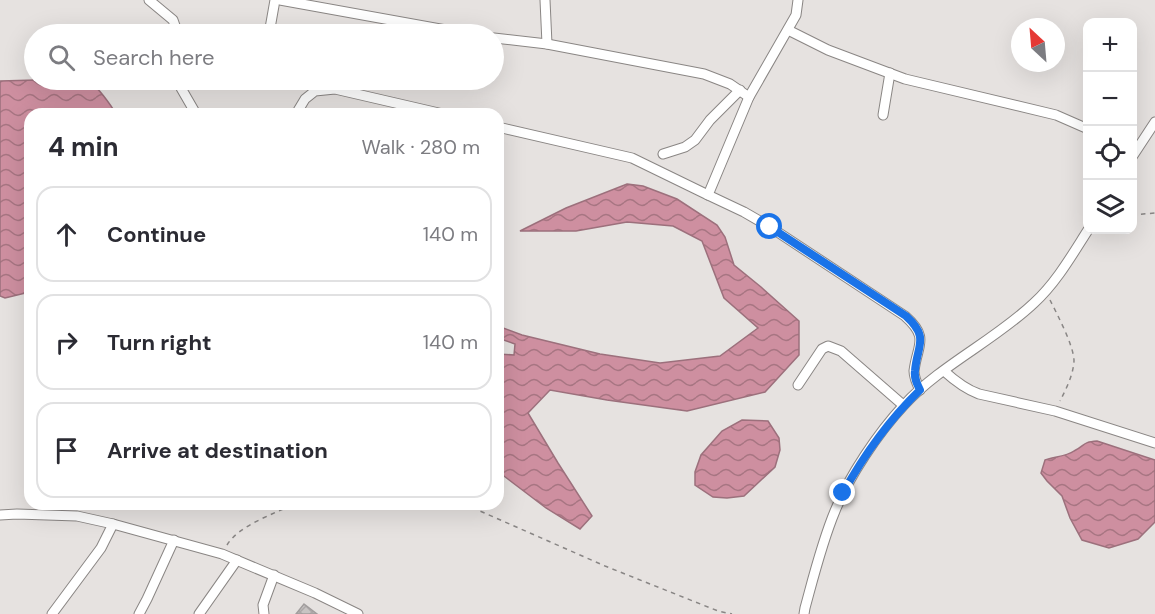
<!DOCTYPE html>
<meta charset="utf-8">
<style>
body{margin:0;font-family:"DM Sans",sans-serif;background:#f7f7f7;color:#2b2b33}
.controls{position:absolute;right:18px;top:18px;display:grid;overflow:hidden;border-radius:12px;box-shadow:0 6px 24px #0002}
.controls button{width:54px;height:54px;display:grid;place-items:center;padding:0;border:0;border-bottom:2px solid #e1e1e2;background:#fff;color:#2b2b33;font:30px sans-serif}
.compass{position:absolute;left:1011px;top:18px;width:54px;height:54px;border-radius:50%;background:#fff;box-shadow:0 6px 24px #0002;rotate:334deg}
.stop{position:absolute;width:18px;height:18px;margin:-14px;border:4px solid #1a73e8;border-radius:50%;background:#fff}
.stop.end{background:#1a73e8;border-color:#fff;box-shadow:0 2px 6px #0008}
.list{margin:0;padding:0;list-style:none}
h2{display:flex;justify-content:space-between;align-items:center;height:78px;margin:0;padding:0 24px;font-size:26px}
h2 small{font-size:20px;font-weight:400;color:#7c7c81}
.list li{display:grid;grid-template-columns:39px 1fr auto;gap:18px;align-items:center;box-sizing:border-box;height:96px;margin:0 12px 12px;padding:0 12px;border:2px solid #e1e1e2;border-radius:18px}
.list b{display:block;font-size:22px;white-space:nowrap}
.list em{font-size:20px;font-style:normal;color:#7c7c81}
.icon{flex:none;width:33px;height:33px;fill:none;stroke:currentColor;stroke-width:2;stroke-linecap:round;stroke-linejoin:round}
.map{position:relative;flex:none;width:1155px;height:614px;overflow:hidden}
.search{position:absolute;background:#fff;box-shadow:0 6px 24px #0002;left:24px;top:24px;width:480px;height:66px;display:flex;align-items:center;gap:15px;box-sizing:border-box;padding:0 21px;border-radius:33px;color:#7c7c81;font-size:22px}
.panel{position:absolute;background:#fff;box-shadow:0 6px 24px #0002;left:24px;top:108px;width:480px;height:402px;border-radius:18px}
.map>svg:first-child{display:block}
.water{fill:url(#water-waves);stroke:#9c707c;stroke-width:1.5}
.building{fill:url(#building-cross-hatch);stroke:#a19d9d;stroke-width:1.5}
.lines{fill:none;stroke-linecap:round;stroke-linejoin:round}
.minor-casing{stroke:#8a8684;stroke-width:11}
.path{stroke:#898685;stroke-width:1.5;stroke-dasharray:4.5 4.5;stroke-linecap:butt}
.minor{stroke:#fff;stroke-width:9}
.route{stroke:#1a73e8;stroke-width:8}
</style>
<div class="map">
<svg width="1155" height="614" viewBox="0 0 1155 614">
<defs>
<pattern id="water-waves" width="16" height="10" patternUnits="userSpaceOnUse" patternTransform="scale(1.5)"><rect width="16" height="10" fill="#ce8fa0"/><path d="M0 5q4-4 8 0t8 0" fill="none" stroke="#a77582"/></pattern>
<pattern id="building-cross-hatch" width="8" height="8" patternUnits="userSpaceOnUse" patternTransform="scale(1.5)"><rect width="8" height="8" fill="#c8c4c3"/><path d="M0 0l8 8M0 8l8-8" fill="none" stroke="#aca8a8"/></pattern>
</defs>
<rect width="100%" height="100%" fill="#e6e2e0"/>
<!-- water -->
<g class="water">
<path d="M36,80C47,80 80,77 89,81C97,86 111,105 116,114H30V292L5,298L0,296V81Z"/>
<path d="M627,184L643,186L677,199L717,225L725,237L734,265L761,287L799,321V355L765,392L687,411L607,400L550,390L528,413L558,463L592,516L580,529L546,508L500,473L498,469V354L514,355L515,344L498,338V326L522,335L600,354L660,363L720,356L758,328L724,298L702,241L673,226L627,222L576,231H520L566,208Z"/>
<path d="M742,420L768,421L779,438L780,450L775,467L744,496L727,498L713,497L695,485V472L701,455L722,431Z"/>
<path d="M1097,441L1155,460V522L1138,539L1109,548L1082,540L1070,518L1062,496L1047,481L1041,473L1045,460C1054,457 1067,456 1074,451C1086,445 1082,442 1097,441Z"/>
</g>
<!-- building -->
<path class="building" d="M304,604L317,614H296Z"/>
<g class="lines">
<defs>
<g id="minor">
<path d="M149,0L173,20L178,34"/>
<path d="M280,0L468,34"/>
<path d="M545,0L547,44"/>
<path d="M798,0L796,15L749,97L708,195L744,212L770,227L905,316C930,338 917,345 914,371C914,378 917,384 920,390"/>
<path d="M788,30L828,50L905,79L1056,115L1088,129"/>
<path d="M269,34L275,0"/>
<path d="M494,38L547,44L704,74L730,84L749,97"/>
<path d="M179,80L181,88L196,114"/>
<path d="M296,114L305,99L315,91L335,89L443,114"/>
<path d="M883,115L890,73"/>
<path d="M498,127L632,158L708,195"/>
<path d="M663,154L685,147L695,140L710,120L740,90"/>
<path d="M1132,157L1155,122"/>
<path d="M944,371C955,381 965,389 979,394L1055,411L1155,443"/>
<path d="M798,385L822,349L828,346L841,351L903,405"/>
<path d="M0,515L17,514L77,516L113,524L222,554L315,593L358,614"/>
<path d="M52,614L101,548L113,524"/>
<path d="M139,614L147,599L174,540"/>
<path d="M199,614L237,560"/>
<path d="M264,614L263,605L274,575"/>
<path d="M804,614L805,608C814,575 822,542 835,511C849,476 878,433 904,405C942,364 994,341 1034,303C1056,283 1072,255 1088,230"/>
</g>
</defs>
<!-- minor casing -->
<use href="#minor" class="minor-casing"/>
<!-- path -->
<g class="path">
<path d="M1132,215L1155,213"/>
<path d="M1050,300C1057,314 1074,346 1074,361C1073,376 1066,389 1060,401"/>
<path d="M464,504L605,566L718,611L732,614"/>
<path d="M227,545C238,526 275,513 295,504"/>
</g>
<!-- minor -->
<use href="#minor" class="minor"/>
</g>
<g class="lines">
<!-- route -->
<path class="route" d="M770,227L906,316C930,338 917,345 915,371C914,378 917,384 920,390C889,420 864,455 843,493"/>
</g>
</svg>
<div class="controls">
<button>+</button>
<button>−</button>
<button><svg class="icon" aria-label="locate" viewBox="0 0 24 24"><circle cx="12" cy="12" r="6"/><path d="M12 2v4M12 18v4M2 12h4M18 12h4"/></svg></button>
<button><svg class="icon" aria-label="layers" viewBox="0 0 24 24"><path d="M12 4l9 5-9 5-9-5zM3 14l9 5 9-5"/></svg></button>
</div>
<svg class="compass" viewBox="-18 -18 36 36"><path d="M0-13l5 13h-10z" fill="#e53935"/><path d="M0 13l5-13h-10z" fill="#7c7c81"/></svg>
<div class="stop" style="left:770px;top:227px"></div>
<div class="stop end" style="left:843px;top:493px"></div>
<div class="search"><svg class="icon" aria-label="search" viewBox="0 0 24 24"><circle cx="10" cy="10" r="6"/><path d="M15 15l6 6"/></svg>Search here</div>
<section class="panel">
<h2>4 min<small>Walk · 280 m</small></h2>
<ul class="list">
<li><svg class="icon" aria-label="ahead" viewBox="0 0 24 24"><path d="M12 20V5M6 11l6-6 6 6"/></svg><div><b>Continue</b></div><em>140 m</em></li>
<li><svg class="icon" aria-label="right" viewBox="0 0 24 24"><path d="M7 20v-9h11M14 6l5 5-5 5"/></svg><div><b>Turn right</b></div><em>140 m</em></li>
<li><svg class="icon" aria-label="arrive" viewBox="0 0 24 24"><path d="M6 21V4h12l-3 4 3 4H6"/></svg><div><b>Arrive at destination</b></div></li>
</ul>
</section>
</div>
